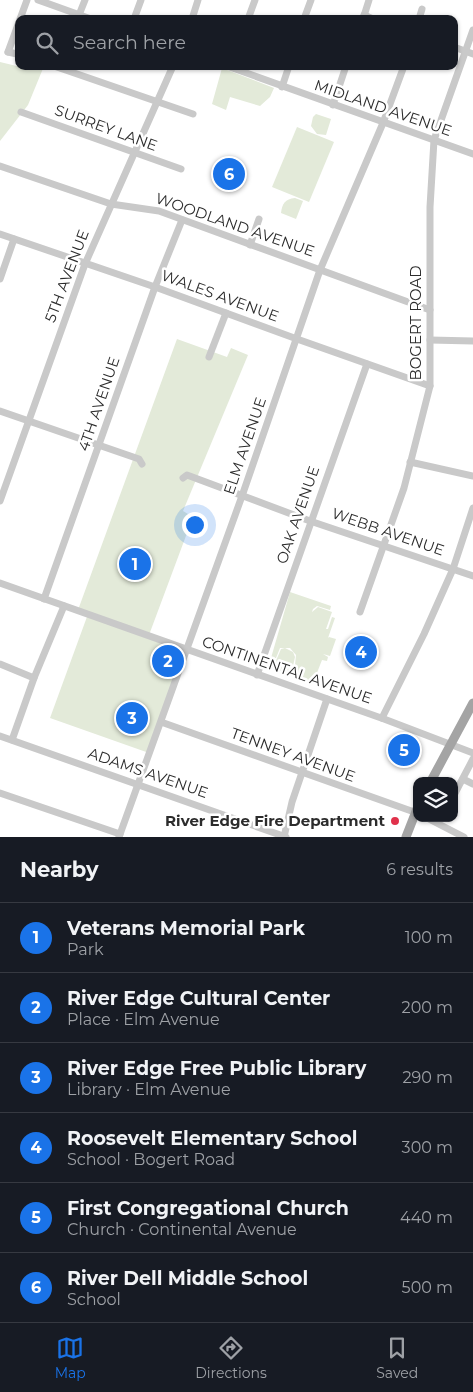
<!DOCTYPE html>
<meta charset="utf-8">
<style>
body{margin:0;font-family:Montserrat,sans-serif;background:#20242c;color:#f1f3f6}
.controls{position:absolute;right:15px;bottom:15px;display:grid;overflow:hidden;border-radius:10px;box-shadow:0 1px 4px #0004}
.controls button{width:45px;height:45px;display:grid;place-items:center;padding:0;border:0;border-bottom:1px solid #363941;background:#171b24;color:#f1f3f6;font:25px sans-serif}
.you{position:absolute;left:194px;top:524px;width:18px;height:18px;margin:-12px;border:4px solid #fff;border-radius:50%;background:#1a73e8;box-shadow:0 0 0 8px #1a73e833}
.badge{display:grid;place-items:center;width:32px;height:32px;border-radius:50%;background:#1a73e8;color:#fff;font-size:16px;font-weight:700}
.pin{position:absolute;translate:-50% -50%;border:2px solid #fff;box-shadow:0 1px 5px #0006}
.list{margin:0;padding:0;list-style:none}
h2{display:flex;justify-content:space-between;align-items:center;height:65px;margin:0;padding:0 20px;font-size:21px}
h2 small{font-size:16px;font-weight:400;color:#9ea1a6}
.list li{display:grid;grid-template-columns:32px 1fr auto;gap:15px;align-items:center;box-sizing:border-box;height:70px;padding:0 20px;border-top:1px solid #363941}
.list b{display:block;font-size:19px;white-space:nowrap}
.list p{margin:0;font-size:16px;white-space:nowrap;color:#9ea1a6}
.list em{font-size:16px;font-style:normal;color:#9ea1a6}
.icon{flex:none;width:28px;height:28px;fill:none;stroke:currentColor;stroke-width:2;stroke-linecap:round;stroke-linejoin:round}
.map{position:relative;flex:none;width:473px;height:837px;overflow:hidden}
.search{position:absolute;background:#171b24;box-shadow:0 1px 4px #0004;left:15px;right:15px;top:15px;height:55px;display:flex;align-items:center;gap:12px;box-sizing:border-box;padding:0 18px;border-radius:10px;color:#9ea1a6;font-size:19px}
.sheet{height:485px;background:#171b24}
nav{display:flex;justify-content:space-around;align-items:center;box-sizing:border-box;height:70px;border-top:1px solid #363941;background:#171b24;font-size:14px;color:#9ea1a6}
nav a{display:grid;justify-items:center;gap:2px}
nav .on{color:#1a73e8}
.map>svg:first-child{display:block}
.green{fill:#e3ead9}
.lines{fill:none;stroke-linecap:round;stroke-linejoin:round}
.minor{stroke:#c9c9c9;stroke-width:7}
.major{stroke:#a4a4a4;stroke-width:9}
.poi-dot{fill:#e0314b;stroke:#fff;stroke-width:2}
.labels{text-anchor:middle;stroke-width:5;stroke-linejoin:round;paint-order:stroke}
.street-label{font-size:15px;fill:#2c2c2c;stroke:#fff}
.poi-label{font-size:15px;font-weight:bold;fill:#2c2c2c;stroke:#fff;text-anchor:end}
</style>
<div class="map">
<svg width="473" height="837" viewBox="0 0 473 837">
<rect width="100%" height="100%" fill="#fff"/>
<!-- green -->
<g class="green">
<path d="M0,62L33,70L35,66H44L28,105L0,141Z"/>
<path d="M222,68L274,88L270,97L260,106L230,97L226,110L212,104Z"/>
<path d="M316,114L331,119L326,135L317,134L311,126L313,117Z"/>
<path d="M297,127L334,142L309,202L272,187Z"/>
<path d="M295,198L303,201L296,219L281,213C282,204 285,199 295,198Z"/>
<path d="M177,339L227,357L231,348L248,355L183,511L193,517L149,635L186,648L149,753L50,718L88,614L78,610Z"/>
<path d="M290,592L331,606L330,610L317,606L313,609L312,612L318,607L332,612L326,629H328L332,617L335,618L328,638L329,637L336,639L330,656L323,654L328,657L327,661L322,660L313,683L276,669L279,666L289,669L295,665L296,655L290,648H280L276,658H271Z"/>
<path d="M285,648L293,652L295,657L293,666L289,669L275,663L281,649Z"/>
</g>
<g class="lines">
<!-- minor -->
<g class="minor">
<path d="M38,0L91,19"/>
<path d="M79,15L85,0"/>
<path d="M364,15L373,19"/>
<path d="M20,19L27,0"/>
<path d="M134,19L141,0"/>
<path d="M192,19L198,0"/>
<path d="M248,19L255,0"/>
<path d="M304,19L311,0"/>
<path d="M363,19L369,0"/>
<path d="M419,19L422,9"/>
<path d="M454,47L473,54"/>
<path d="M8,52L19,22"/>
<path d="M8,52L17,54"/>
<path d="M54,66L193,114"/>
<path d="M227,66L473,154"/>
<path d="M282,87L289,66"/>
<path d="M333,105L346,66"/>
<path d="M21,112L181,169"/>
<path d="M0,166L111,204L159,211L430,310"/>
<path d="M0,234L155,287L297,339L430,386"/>
<path d="M250,245L259,219"/>
<path d="M0,279L14,239"/>
<path d="M430,340L473,341"/>
<path d="M209,357L226,313"/>
<path d="M0,411L139,459L142,464"/>
<path d="M410,462L473,476"/>
<path d="M183,478L187,475L310,521L473,576"/>
<path d="M0,501L85,264L173,66"/>
<path d="M0,583L384,719L473,753"/>
<path d="M44,599L155,287L182,220"/>
<path d="M360,612L404,488L430,386V207L434,140L473,30"/>
<path d="M0,664L34,678"/>
<path d="M257,675L367,364"/>
<path d="M382,718L424,634L453,569L473,508"/>
<path d="M161,722L417,813"/>
<path d="M0,736L286,837"/>
<path d="M12,740L34,678L64,606"/>
<path d="M463,779L473,784"/>
<path d="M0,793L120,834"/>
<path d="M454,795L473,759"/>
<path d="M427,818L464,837"/>
<path d="M119,837L242,496L320,270L383,123L404,66"/>
<path d="M284,837L292,802L327,699"/>
</g>
<!-- major -->
<g class="major">
<path d="M431,781L473,703"/>
<path d="M406,837L417,809"/>
</g>
</g>
<!-- markers -->
<circle class="poi-dot" cx="395" cy="821" r="5"/>
<g class="labels">
<!-- street labels -->
<g class="street-label">
<text transform="translate(383 108) rotate(19)" y="5">MIDLAND AVENUE</text>
<text transform="translate(106 128) rotate(20)" y="5">SURREY LANE</text>
<text transform="translate(235 225) rotate(19)" y="5">WOODLAND AVENUE</text>
<text transform="translate(67 276) rotate(-69)" y="5">5TH AVENUE</text>
<text transform="translate(220 296) rotate(20)" y="5">WALES AVENUE</text>
<text transform="translate(416 323) rotate(-90)" y="5">BOGERT ROAD</text>
<text transform="translate(99 404) rotate(-71)" y="5">4TH AVENUE</text>
<text transform="translate(245 446) rotate(-71)" y="5">ELM AVENUE</text>
<text transform="translate(298 515) rotate(-71)" y="5">OAK AVENUE</text>
<text transform="translate(388 532) rotate(19)" y="5">WEBB AVENUE</text>
<text transform="translate(287 670) rotate(19)" y="5">CONTINENTAL AVENUE</text>
<text transform="translate(293 755) rotate(20)" y="5">TENNEY AVENUE</text>
<text transform="translate(148 773) rotate(19)" y="5">ADAMS AVENUE</text>
</g>
<!-- poi labels -->
<g class="poi-label">
<text x="385" y="826">River Edge Fire Department</text>
</g>
</g>
</svg>
<div class="controls">
<button><svg class="icon" aria-label="layers" viewBox="0 0 24 24"><path d="M12 4l9 5-9 5-9-5zM3 14l9 5 9-5"/></svg></button>
</div>
<div class="you"></div>
<div class="pin badge" style="left:135px;top:564px">1</div>
<div class="pin badge" style="left:168px;top:661px">2</div>
<div class="pin badge" style="left:132px;top:718px">3</div>
<div class="pin badge" style="left:361px;top:652px">4</div>
<div class="pin badge" style="left:404px;top:750px">5</div>
<div class="pin badge" style="left:229px;top:174px">6</div>
<div class="search"><svg class="icon" aria-label="search" viewBox="0 0 24 24"><circle cx="10" cy="10" r="6"/><path d="M15 15l6 6"/></svg>Search here</div>
</div>
<section class="sheet">
<h2>Nearby<small>6 results</small></h2>
<ul class="list">
<li><span class="badge">1</span><div><b>Veterans Memorial Park</b><p>Park</p></div><em>100 m</em></li>
<li><span class="badge">2</span><div><b>River Edge Cultural Center</b><p>Place · Elm Avenue</p></div><em>200 m</em></li>
<li><span class="badge">3</span><div><b>River Edge Free Public Library</b><p>Library · Elm Avenue</p></div><em>290 m</em></li>
<li><span class="badge">4</span><div><b>Roosevelt Elementary School</b><p>School · Bogert Road</p></div><em>300 m</em></li>
<li><span class="badge">5</span><div><b>First Congregational Church</b><p>Church · Continental Avenue</p></div><em>440 m</em></li>
<li><span class="badge">6</span><div><b>River Dell Middle School</b><p>School</p></div><em>500 m</em></li>
</ul>
</section>
<nav>
<a class="on"><svg class="icon" aria-label="map" viewBox="0 0 24 24"><path d="M3 6l6-2 6 2 6-2v14l-6 2-6-2-6 2zM9 4v14M15 6v14"/></svg>Map</a>
<a><svg class="icon" aria-label="directions" viewBox="0 0 24 24"><path d="M12 3l9 9-9 9-9-9zM9 14v-3h6M13 9l2 2-2 2"/></svg>Directions</a>
<a><svg class="icon" aria-label="saved" viewBox="0 0 24 24"><path d="M7 4h10v16l-5-4-5 4z"/></svg>Saved</a>
</nav>
